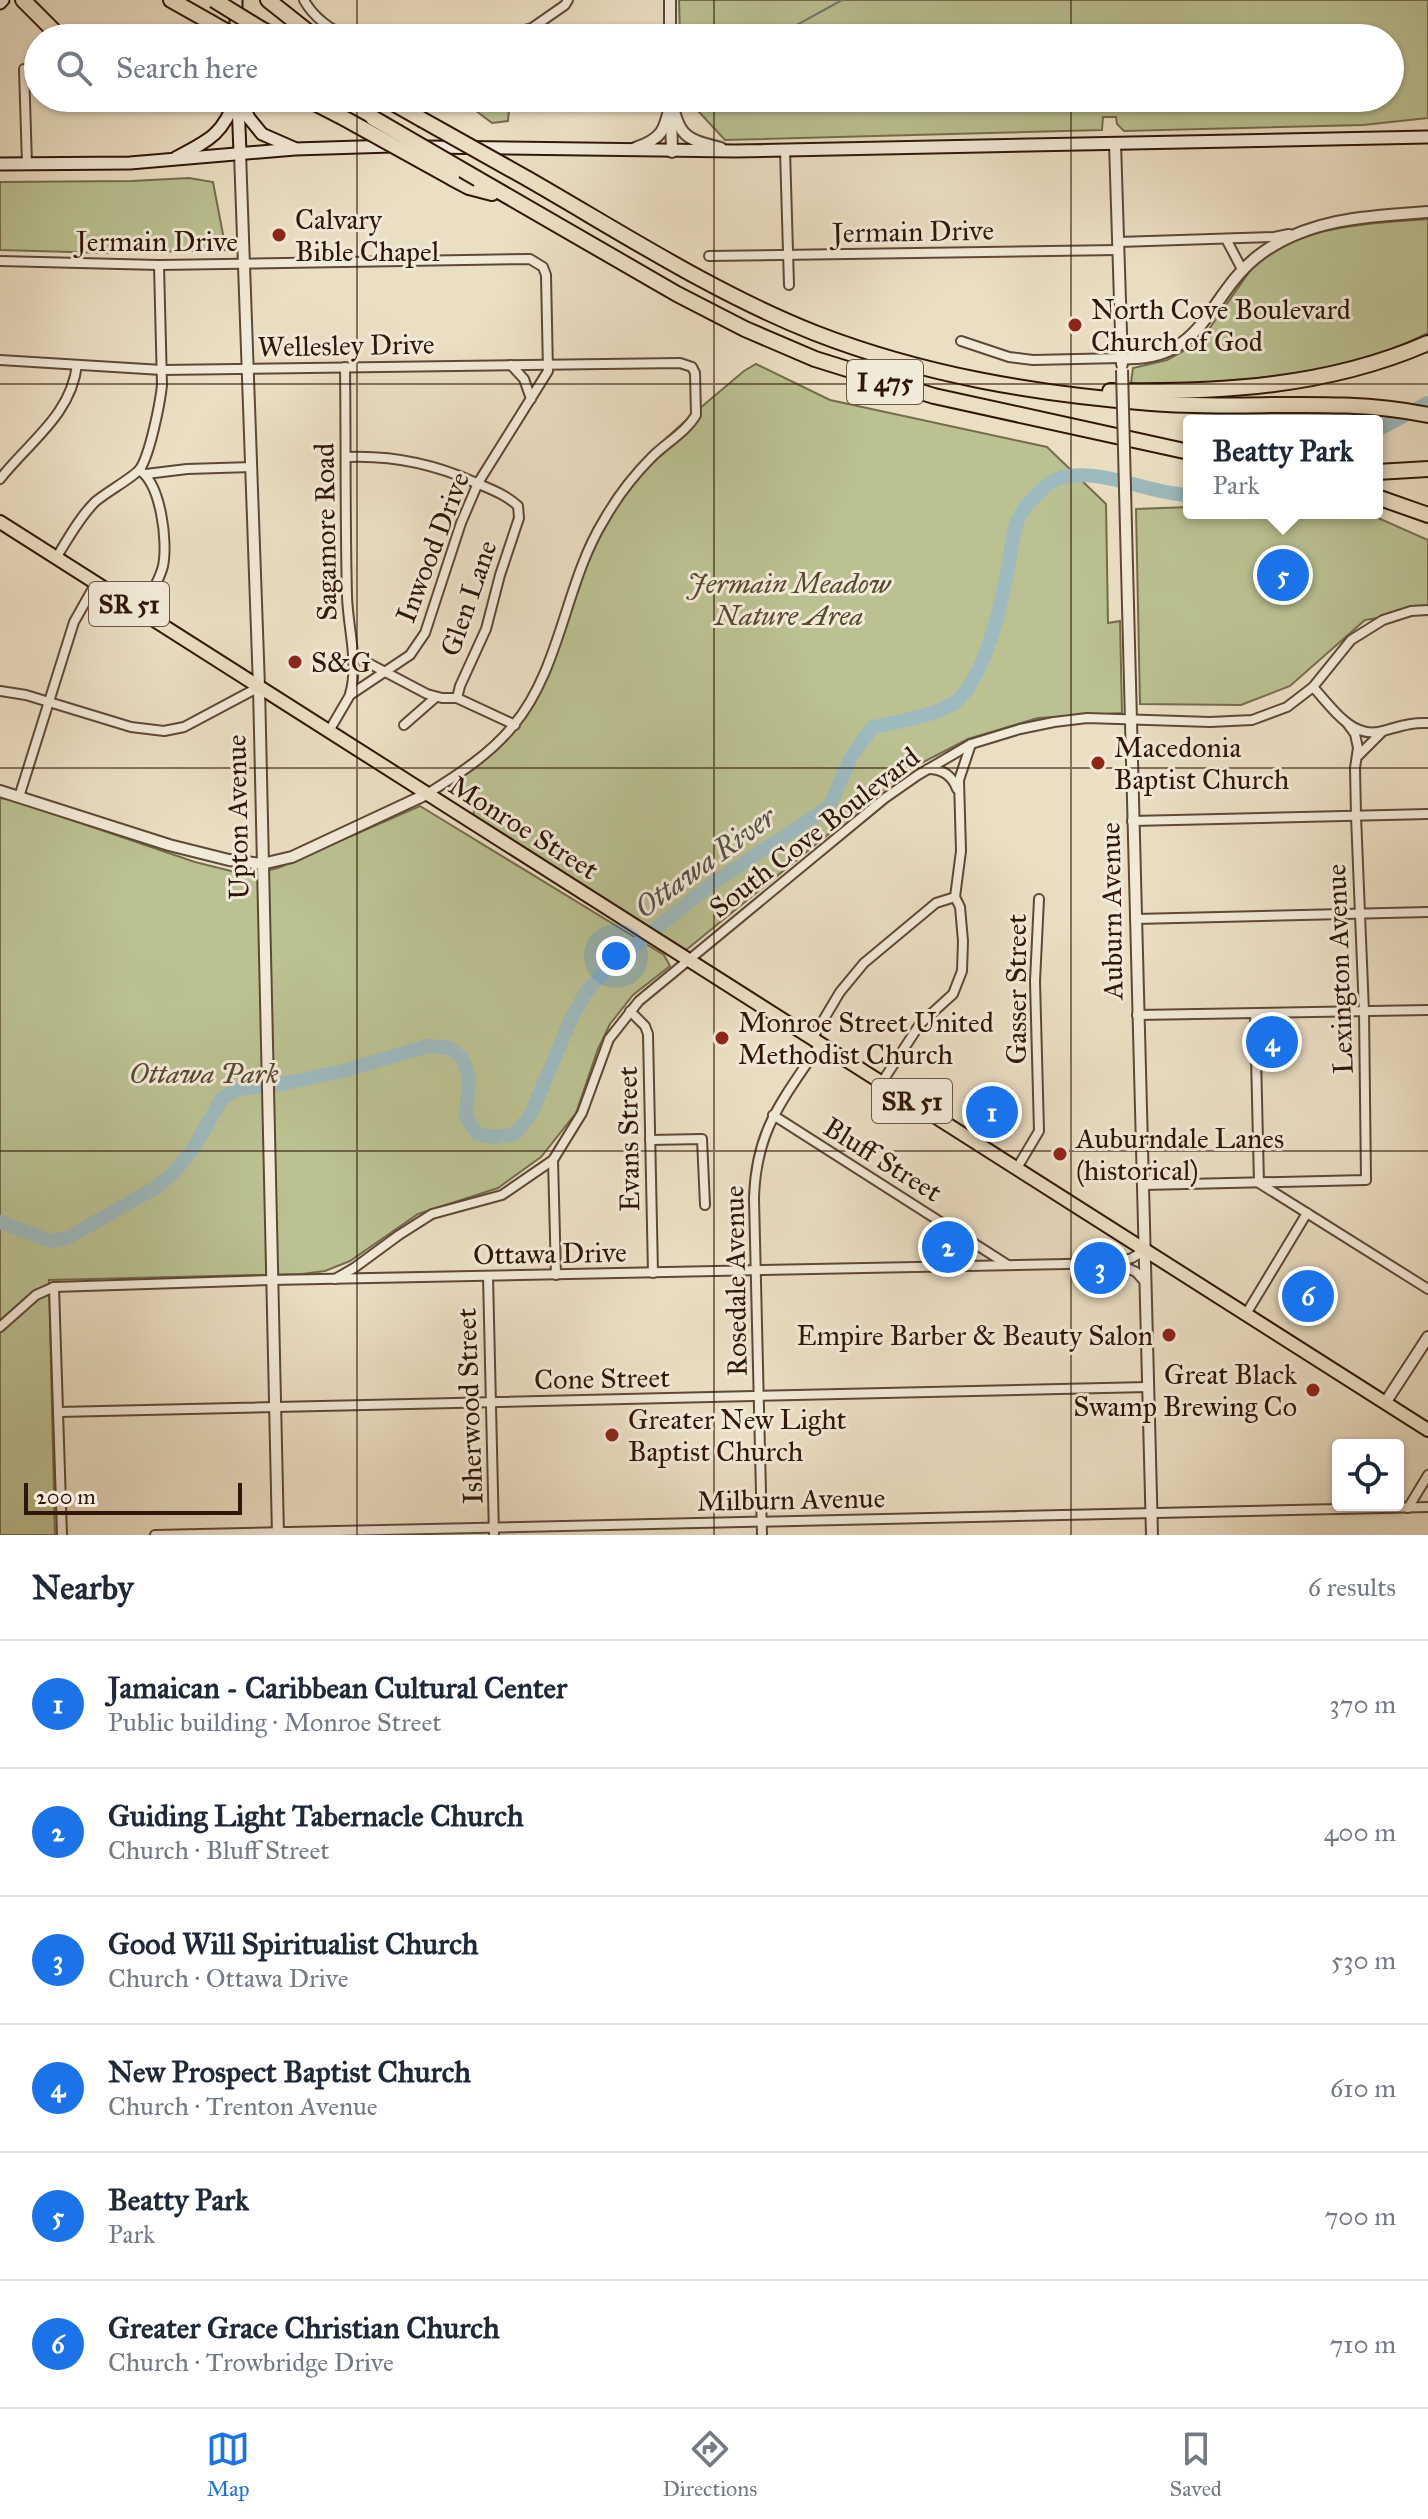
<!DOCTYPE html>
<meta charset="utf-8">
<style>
body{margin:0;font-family:"IM FELL Great Primer",serif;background:#f6f6f7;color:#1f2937}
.controls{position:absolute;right:24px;bottom:24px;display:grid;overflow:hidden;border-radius:8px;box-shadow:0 2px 6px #0004}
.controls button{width:72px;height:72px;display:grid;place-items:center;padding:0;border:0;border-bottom:2px solid #e0e1e3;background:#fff;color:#1f2937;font:40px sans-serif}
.scale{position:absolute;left:24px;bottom:20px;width:218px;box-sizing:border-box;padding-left:8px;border:4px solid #2f1607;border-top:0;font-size:22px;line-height:28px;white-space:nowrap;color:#2f1607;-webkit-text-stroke:6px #f2ead8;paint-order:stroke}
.you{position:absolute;left:616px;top:956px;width:28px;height:28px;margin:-20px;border:6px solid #fff;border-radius:50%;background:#1a73e8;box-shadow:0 0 0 12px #1a73e833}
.badge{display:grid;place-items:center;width:52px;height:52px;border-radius:50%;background:#1a73e8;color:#fff;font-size:26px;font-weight:700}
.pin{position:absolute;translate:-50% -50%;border:4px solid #fff;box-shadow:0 2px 8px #0006}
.popup{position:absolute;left:1183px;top:415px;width:200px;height:104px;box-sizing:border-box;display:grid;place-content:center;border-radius:8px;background:#fff;filter:drop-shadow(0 2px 6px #0005);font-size:26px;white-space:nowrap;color:#747a83}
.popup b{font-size:30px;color:#1f2937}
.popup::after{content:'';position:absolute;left:50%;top:100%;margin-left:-16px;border:16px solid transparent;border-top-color:#fff}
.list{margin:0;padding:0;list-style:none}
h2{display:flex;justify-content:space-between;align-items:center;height:104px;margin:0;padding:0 32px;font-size:34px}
h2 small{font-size:26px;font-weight:400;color:#747a83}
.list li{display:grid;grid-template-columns:52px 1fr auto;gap:24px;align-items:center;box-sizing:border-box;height:128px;padding:0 32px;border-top:2px solid #e0e1e3}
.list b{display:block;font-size:30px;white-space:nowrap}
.list p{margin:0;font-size:26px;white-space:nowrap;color:#747a83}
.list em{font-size:26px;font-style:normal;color:#747a83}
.icon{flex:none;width:44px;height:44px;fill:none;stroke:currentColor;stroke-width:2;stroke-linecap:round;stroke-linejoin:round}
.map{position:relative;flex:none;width:1428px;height:1535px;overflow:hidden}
.search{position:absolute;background:#fff;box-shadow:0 2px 6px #0004;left:24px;right:24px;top:24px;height:88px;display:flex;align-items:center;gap:20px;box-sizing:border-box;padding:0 28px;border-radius:44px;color:#747a83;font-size:30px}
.sheet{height:872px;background:#fff}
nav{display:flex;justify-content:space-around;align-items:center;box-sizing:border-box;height:112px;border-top:2px solid #e0e1e3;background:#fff;font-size:22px;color:#747a83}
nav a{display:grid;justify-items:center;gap:4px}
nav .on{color:#1a73e8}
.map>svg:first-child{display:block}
.green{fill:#bbc191;stroke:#756c4c;stroke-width:2}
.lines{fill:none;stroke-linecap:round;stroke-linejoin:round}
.stream{stroke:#717875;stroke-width:2}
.river{stroke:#9dbabe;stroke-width:14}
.minor-casing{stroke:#5e4836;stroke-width:12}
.tertiary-casing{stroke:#5e4836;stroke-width:14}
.secondary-casing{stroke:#2f1607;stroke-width:15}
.primary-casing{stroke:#2f1607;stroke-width:16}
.motorway-casing{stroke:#2f1607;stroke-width:18}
.minor{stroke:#f2ead8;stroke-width:8}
.tertiary{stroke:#f2ead8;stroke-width:10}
.secondary{stroke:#f2ead8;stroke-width:11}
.primary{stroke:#ebdfc3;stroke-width:12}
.motorway{stroke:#ebdfc3;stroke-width:14}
.tertiary-bridge-casing{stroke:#5e4836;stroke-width:14;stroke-linecap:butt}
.motorway-bridge-casing{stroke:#2f1607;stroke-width:18;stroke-linecap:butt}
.tertiary-bridge{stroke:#f2ead8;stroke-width:10}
.motorway-bridge{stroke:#ebdfc3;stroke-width:14}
.grid{fill:none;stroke:#2f1607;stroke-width:2;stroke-opacity:0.55}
.poi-dot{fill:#8f2418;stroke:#f2ead8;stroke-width:3}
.labels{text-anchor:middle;stroke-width:6;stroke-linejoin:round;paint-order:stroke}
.shield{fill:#f2ead8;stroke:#6a5646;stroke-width:2}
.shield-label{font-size:26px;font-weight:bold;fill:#2f1607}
.poi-label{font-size:28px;fill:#2f1607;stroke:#f2ead8;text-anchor:start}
.street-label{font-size:28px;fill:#2f1607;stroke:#f2ead8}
.park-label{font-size:28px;font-style:italic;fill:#594930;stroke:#f2ead8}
.water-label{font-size:30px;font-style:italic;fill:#564f47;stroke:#f2ead8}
</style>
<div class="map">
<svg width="1428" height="1535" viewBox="0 0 1428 1535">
<rect width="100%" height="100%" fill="#ebdfc3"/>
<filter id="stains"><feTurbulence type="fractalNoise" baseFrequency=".0025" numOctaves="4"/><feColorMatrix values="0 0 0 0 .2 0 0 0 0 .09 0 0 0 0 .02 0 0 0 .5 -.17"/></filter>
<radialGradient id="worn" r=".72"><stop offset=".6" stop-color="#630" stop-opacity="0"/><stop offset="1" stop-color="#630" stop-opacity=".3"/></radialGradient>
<!-- green -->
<g class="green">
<path d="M679,0H1428V118L1363,125L1124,131L1117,124L1116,117H1103L1102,130L725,140L686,98H1390V38H680Z"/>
<path d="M450,98H510L508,121L492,123L475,110Z"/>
<path d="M189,178L213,182L226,250L106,253L0,250V182L132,181Z"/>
<path d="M1428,219V333C1355,370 1268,380 1187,383C1169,383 1148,387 1131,383L1133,368L1167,360L1200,342L1252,268C1298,224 1368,224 1428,219Z"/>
<path d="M756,364L830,400L1047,447L1106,504L1108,623L1120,621L1122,713L1038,718L968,739L906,771L686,950L473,815L476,805L439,781C465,764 489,748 509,724C556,668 562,581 600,518C637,456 690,417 744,371Z"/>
<path d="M1189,507V513H1367L1428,540V610L1365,620L1290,686L1241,705L1140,704L1136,509Z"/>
<path d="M0,798L16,801L195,862L247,875L278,868L420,806L664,955L670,966L633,995L610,1024L598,1049L576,1113L541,1157L498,1188L418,1214L350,1261L325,1271L302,1274L49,1280L55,1535H0Z"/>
</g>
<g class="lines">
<!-- stream -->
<path class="stream" d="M765,38L784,32L842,0"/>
<!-- river -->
<g class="river">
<path d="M1377,430L1428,403"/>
<path d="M0,1222L51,1241L67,1238L157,1187L176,1170L195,1146L222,1098L239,1089L286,1083L343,1071L428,1046L450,1048L463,1059L469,1078L466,1116L477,1134L494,1137L515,1134L531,1114L571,1019L587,991L613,963L710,885L829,807L852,755L873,727C894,723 944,714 959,699C988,669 1001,604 1009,563C1011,550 1012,535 1017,522C1022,507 1048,480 1063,477C1103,468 1149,494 1189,495"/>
</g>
<defs>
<g id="minor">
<path d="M304,0C312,15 332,33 349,35L514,33L532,28L565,5L568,0"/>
<path d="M24,69L27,164"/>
<path d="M785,150L789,285"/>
<path d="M1226,239L1243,271"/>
<path d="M1118,242L1274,237L1289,234"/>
<path d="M709,256L1118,250"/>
<path d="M0,261L159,265L530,259L543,267L546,275L548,371L478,483L461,523L425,633L410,655L350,695L329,731"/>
<path d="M961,341L1009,357L1033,360L1121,358"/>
<path d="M0,360L162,370L680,363L692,367L695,373L696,415C686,432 666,443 652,457C633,476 617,497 604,520C565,583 561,669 513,726C489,755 459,774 427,794"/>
<path d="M511,365L524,379L531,399"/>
<path d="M345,367C346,443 345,520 347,596C348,629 359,663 350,694"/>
<path d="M346,457C392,455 432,463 474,482C490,489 505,494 518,506L519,518L500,575L486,629L460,686L457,698"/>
<path d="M139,470C161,483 168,542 163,566C159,582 149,597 141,612"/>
<path d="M146,474L187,469L252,467"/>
<path d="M0,479C29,442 71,415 77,365"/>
<path d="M56,558C68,539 79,518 95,502C105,493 134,477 140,469C150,454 160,404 162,385L159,265"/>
<path d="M353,655L427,694L442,698H457L515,725"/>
<path d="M1313,687C1330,705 1350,737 1378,732C1396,728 1409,722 1428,723"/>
<path d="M0,691L26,695L131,727L164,731L184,727L259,687"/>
<path d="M404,725L436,697"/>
<path d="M1358,756L1382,732"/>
<path d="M928,769C942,769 952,775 957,789"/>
<path d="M19,797L74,622L96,583"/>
<path d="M1132,821L1428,814"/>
<path d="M1135,919L1428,912"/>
<path d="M630,1011L645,1026L648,1034L653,1273"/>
<path d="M1255,1014L1259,1183L1428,1289"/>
<path d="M1137,1015L1428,1010"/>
<path d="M812,1039L840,992L864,963L936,903L955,897"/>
<path d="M882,1082L920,1024L953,994L962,971L963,941L960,907L955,897L961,851L959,780L971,744"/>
<path d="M773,1115L1008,1265"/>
<path d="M650,1140L702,1139L705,1205"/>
<path d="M553,1160L556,1275"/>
<path d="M1017,1168L1039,1131L1035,981L1039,899"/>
<path d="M1143,1185L1366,1180L1364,1012L1356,816L1355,768L1358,748L1355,734L1347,723"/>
<path d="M1116,1263L1136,1272L1146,1283"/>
<path d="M488,1276L494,1535"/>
<path d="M335,1279L354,1268L399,1235L432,1214L502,1195L553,1160L582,1113L609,1039L639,1001L885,798L918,775L971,744L1020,729L1054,722L1087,718L1210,722L1252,720L1287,707L1313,687L1351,640L1383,620L1411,611L1428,610"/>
<path d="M54,1287L62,1535"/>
<path d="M1246,1314L1307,1213"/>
<path d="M0,1327L36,1295L54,1287L271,1280L1115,1263L1132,1258L1145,1250"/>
<path d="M58,1412L1148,1387"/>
<path d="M1408,1508L1428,1475"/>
<path d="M155,1535L1428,1507"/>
<path d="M762,1535L754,1198C756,1128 784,1099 820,1044"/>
</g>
<g id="tertiary">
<path d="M670,0V38"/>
<path d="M671,100C680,137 685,139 721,148"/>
<path d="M671,116L672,152"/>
<path d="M1115,143L1122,364"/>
<path d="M635,148C663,139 665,129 671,102"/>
<path d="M240,153L259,687L278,1535"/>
<path d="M1121,358C1207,363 1207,292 1262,253C1311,218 1370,216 1428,212"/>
<path d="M1126,528L1152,1535"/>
<path d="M0,791L169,845L229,860L262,864L292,857L427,794"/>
<path d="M1385,1403L1428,1337"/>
</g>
<g id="secondary">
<path d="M236,0V38"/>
<path d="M0,3L3,0"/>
<path d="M240,98L249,118L262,134L294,148"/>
<path d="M238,102L240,153"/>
<path d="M425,147L735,151L1428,137"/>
<path d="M177,157C210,140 223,134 236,98"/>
<path d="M0,164L130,163L295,149L392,146"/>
</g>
<path id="primary" d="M0,522L1428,1430"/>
<g id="motorway">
<path d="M23,0L61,38"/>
<path d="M171,0L210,22"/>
<path d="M268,0L316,38"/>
<path d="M261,29L278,38"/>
<path d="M305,98L340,116"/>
<path d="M339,98L373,118"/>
<path d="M384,98L421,119"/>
<path d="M452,178L469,187L492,193"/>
<path d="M478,179L677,294L745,329L815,359L934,396L1189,452"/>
<path d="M528,179C622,233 714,293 815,333C923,375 1036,394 1151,403C1243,411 1337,396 1428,415"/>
<path d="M1110,391C1218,393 1328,387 1428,343"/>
<path d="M1377,472L1428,469"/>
<path d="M1377,497L1428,515"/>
</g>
</defs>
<!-- minor casing -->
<use href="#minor" class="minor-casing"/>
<!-- tertiary casing -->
<use href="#tertiary" class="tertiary-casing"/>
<!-- secondary casing -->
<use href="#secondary" class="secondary-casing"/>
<!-- primary casing -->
<use href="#primary" class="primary-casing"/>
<!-- motorway casing -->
<use href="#motorway" class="motorway-casing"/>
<!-- minor -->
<use href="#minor" class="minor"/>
<!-- tertiary -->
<use href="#tertiary" class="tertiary"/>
<!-- secondary -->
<use href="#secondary" class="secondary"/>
<!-- primary -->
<use href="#primary" class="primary"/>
<!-- motorway -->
<use href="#motorway" class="motorway"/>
<defs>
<path id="tertiary-bridge" d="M1122,370L1126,528"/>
<g id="motorway-bridge">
<path d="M214,0L261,29"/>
<path d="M210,22L238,38"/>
<path d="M340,116L452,178"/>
<path d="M373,118L478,179"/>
<path d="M421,119L528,179"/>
</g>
</defs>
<!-- tertiary-bridge casing -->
<use href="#tertiary-bridge" class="tertiary-bridge-casing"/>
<!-- motorway-bridge casing -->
<use href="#motorway-bridge" class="motorway-bridge-casing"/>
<!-- tertiary-bridge -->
<use href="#tertiary-bridge" class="tertiary-bridge"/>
<!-- motorway-bridge -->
<use href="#motorway-bridge" class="motorway-bridge"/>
</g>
<!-- grid -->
<path class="grid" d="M357,0V38M714,0V38M1071,0V38M357,98V1535M714,98V1535M1071,98V1535M0,384H1428M0,768H1428M0,1151H1428"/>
<!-- markers -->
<g class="poi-dot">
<circle cx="279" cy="235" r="8"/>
<circle cx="1075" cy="325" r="8"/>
<circle cx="295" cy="662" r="8"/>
<circle cx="1098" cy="763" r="8"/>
<circle cx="722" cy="1038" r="8"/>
<circle cx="1060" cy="1154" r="8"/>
<circle cx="1169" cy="1335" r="8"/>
<circle cx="1313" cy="1390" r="8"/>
<circle cx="612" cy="1435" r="8"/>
</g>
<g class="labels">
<!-- shield labels -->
<g class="shield">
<rect x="847" y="360" width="76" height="44" rx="6"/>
<rect x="89" y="582" width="80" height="44" rx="6"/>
<rect x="872" y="1079" width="80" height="44" rx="6"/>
</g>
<g class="shield-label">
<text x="885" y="391">I 475</text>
<text x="129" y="613">SR 51</text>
<text x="912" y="1110">SR 51</text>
</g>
<!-- poi labels -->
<g class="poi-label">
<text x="295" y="229">Calvary<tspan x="295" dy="32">Bible Chapel</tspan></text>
<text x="1091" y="319">North Cove Boulevard<tspan x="1091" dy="32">Church of God</tspan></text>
<text x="311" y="672">S&amp;G</text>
<text x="1114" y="757">Macedonia<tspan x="1114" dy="32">Baptist Church</tspan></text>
<text x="738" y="1032">Monroe Street United<tspan x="738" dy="32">Methodist Church</tspan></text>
<text x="1076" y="1148">Auburndale Lanes<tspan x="1076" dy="32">(historical)</tspan></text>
<text x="1153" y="1345" text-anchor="end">Empire Barber &amp; Beauty Salon</text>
<text x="1297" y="1384" text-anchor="end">Great Black<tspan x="1297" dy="32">Swamp Brewing Co</tspan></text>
<text x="628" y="1429">Greater New Light<tspan x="628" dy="32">Baptist Church</tspan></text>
</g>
<!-- street labels -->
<g class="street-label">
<text transform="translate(913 231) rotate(-1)" y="10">Jermain Drive</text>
<text x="157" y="251">Jermain Drive</text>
<text transform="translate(346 345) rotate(-1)" y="10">Wellesley Drive</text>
<text transform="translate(325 532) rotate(-91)" y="10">Sagamore Road</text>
<text transform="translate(432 547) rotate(-69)" y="10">Inwood Drive</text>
<text transform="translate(468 598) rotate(-71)" y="10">Glen Lane</text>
<text transform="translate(237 817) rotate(-91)" y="10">Upton Avenue</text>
<text transform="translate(524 827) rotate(32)" y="10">Monroe Street</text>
<text transform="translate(814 832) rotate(-38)" y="10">South Cove Boulevard</text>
<text transform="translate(1111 911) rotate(-91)" y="10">Auburn Avenue</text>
<text transform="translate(1339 969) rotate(-92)" y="10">Lexington Avenue</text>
<text transform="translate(1016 989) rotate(-90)" y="10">Gasser Street</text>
<text transform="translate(628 1139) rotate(-91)" y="10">Evans Street</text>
<text transform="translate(883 1159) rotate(32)" y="10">Bluff Street</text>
<text transform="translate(550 1253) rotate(-1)" y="10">Ottawa Drive</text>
<text transform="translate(735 1281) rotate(-91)" y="10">Rosedale Avenue</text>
<text transform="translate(602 1378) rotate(-1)" y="10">Cone Street</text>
<text transform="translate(469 1406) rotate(-92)" y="10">Isherwood Street</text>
<text transform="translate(791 1499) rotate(-1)" y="10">Milburn Avenue</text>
</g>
<!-- park labels -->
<g class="park-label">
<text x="789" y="593">Jermain Meadow<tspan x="789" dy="32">Nature Area</tspan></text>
<text x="204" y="1083">Ottawa Park</text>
</g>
<!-- water labels -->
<g class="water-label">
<text transform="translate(705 862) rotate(-36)" y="10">Ottawa River</text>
</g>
</g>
<rect width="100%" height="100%" filter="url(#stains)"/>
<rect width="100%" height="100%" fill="url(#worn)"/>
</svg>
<div class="controls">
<button><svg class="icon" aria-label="locate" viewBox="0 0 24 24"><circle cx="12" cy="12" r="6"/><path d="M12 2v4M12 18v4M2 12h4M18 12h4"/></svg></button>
</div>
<div class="scale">200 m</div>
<div class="you"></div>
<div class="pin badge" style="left:992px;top:1112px">1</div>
<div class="pin badge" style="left:948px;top:1247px">2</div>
<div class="pin badge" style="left:1100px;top:1268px">3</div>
<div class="pin badge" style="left:1272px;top:1042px">4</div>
<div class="pin badge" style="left:1283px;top:575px">5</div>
<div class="popup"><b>Beatty Park</b>Park</div>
<div class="pin badge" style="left:1308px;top:1296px">6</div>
<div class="search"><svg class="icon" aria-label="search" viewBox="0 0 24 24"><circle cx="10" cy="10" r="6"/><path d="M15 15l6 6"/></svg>Search here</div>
</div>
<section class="sheet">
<h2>Nearby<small>6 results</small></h2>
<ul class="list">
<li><span class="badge">1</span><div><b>Jamaican - Caribbean Cultural Center</b><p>Public building · Monroe Street</p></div><em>370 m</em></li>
<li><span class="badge">2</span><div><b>Guiding Light Tabernacle Church</b><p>Church · Bluff Street</p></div><em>400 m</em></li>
<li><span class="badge">3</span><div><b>Good Will Spiritualist Church</b><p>Church · Ottawa Drive</p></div><em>530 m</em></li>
<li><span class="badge">4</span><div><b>New Prospect Baptist Church</b><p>Church · Trenton Avenue</p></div><em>610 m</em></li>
<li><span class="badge">5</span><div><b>Beatty Park</b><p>Park</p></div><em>700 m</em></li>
<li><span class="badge">6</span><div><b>Greater Grace Christian Church</b><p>Church · Trowbridge Drive</p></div><em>710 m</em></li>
</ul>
</section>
<nav>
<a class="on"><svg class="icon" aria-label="map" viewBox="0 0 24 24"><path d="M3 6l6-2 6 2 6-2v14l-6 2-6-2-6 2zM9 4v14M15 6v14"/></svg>Map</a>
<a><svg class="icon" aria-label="directions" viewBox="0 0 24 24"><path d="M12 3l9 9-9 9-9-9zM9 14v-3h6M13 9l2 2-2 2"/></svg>Directions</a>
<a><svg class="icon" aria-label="saved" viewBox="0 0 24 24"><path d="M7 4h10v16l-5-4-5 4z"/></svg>Saved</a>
</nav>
